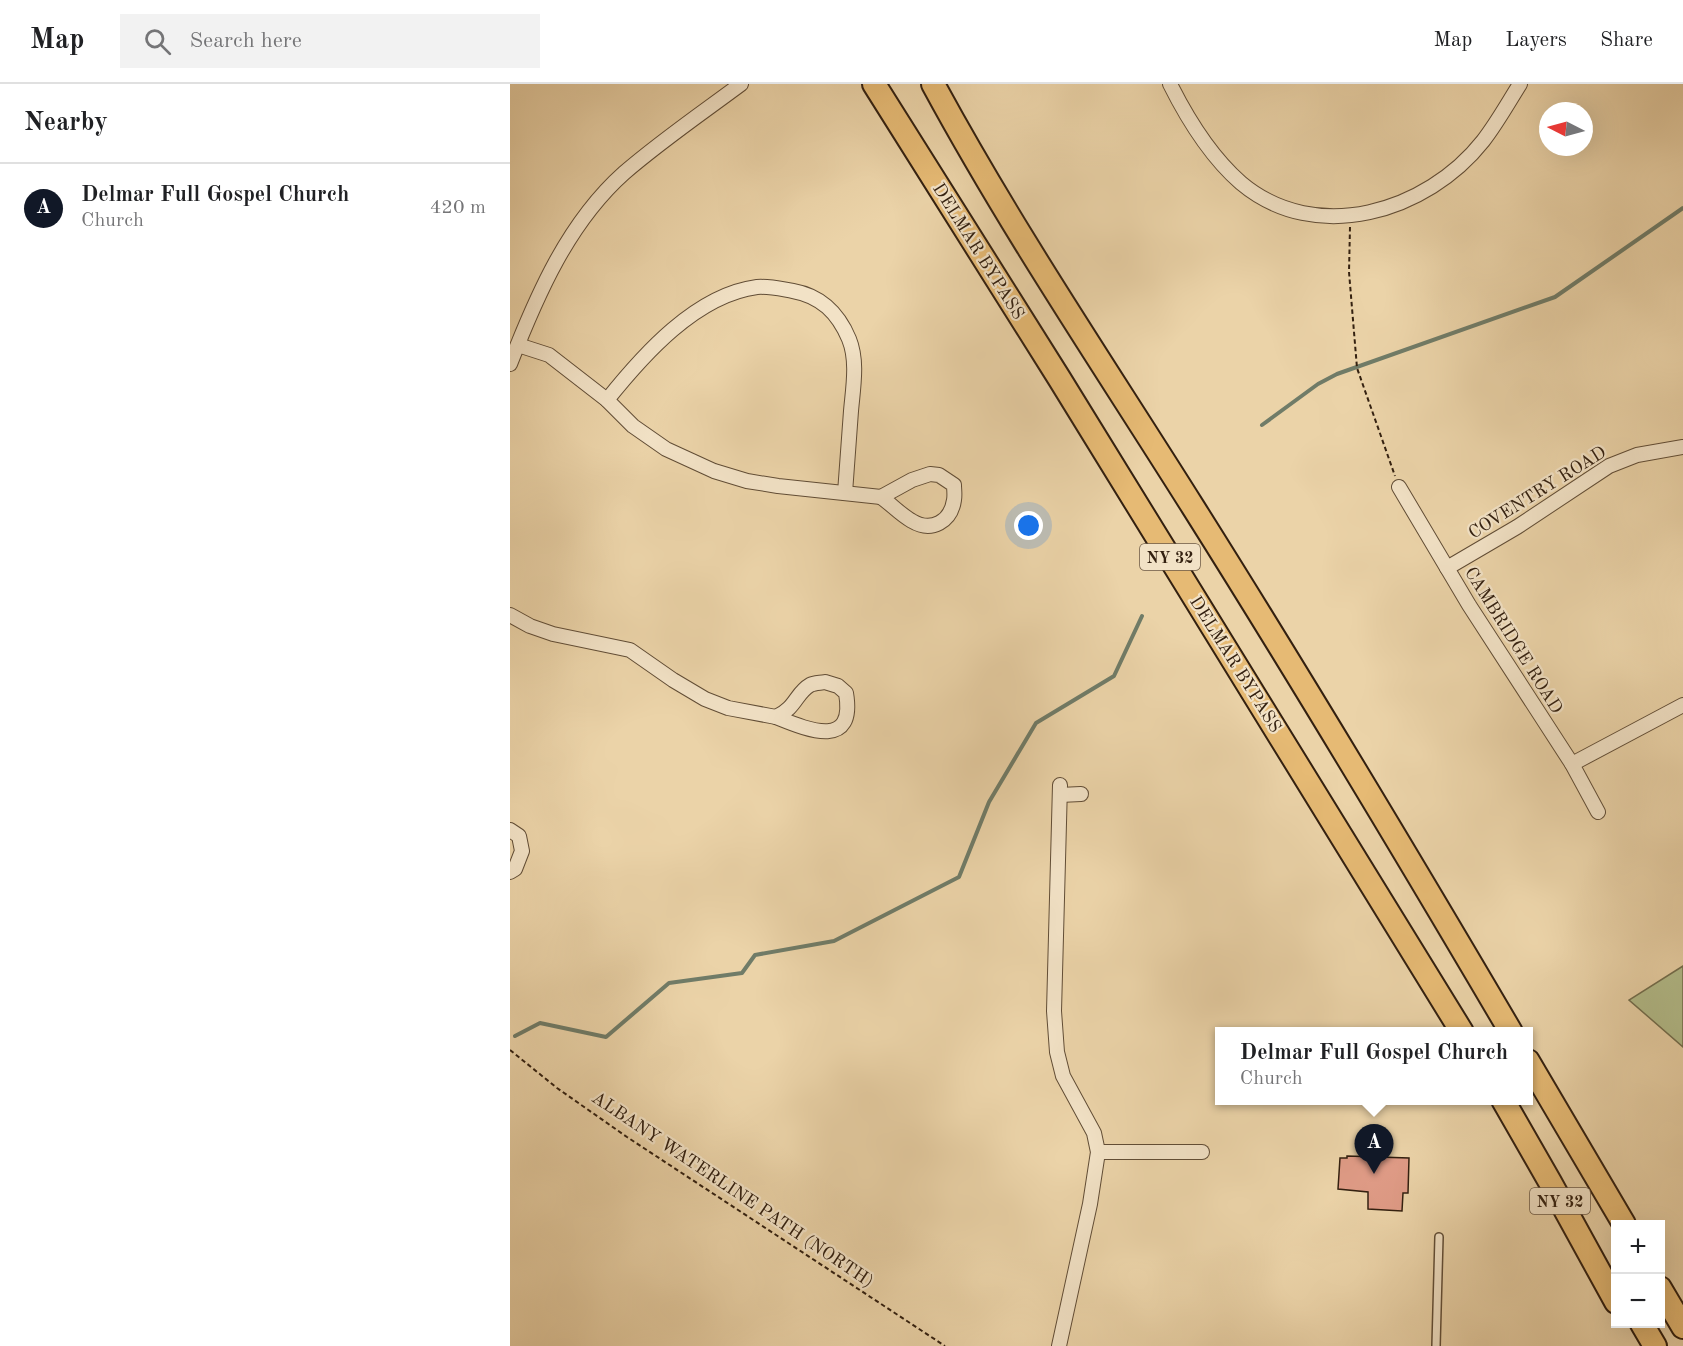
<!DOCTYPE html>
<meta charset="utf-8">
<style>
body{margin:0;font-family:"Old Standard TT",serif;background:#f2f2f2;color:#202124}
.controls{position:absolute;right:18px;bottom:18px;display:grid;overflow:hidden;border-radius:0px;box-shadow:0 6px 24px #0002}
.controls button{width:54px;height:54px;display:grid;place-items:center;padding:0;border:0;border-bottom:2px solid #e0e0e0;background:#fff;color:#202124;font:30px sans-serif}
.compass{position:absolute;left:1029px;top:18px;width:54px;height:54px;border-radius:50%;background:#fff;box-shadow:0 6px 24px #0002;rotate:276deg}
.you{position:absolute;left:519px;top:442px;width:21px;height:21px;margin:-15px;border:4px solid #fff;border-radius:50%;background:#1a73e8;box-shadow:0 0 0 9px #1a73e833}
.badge{display:grid;place-items:center;width:39px;height:39px;border-radius:50%;background:#111827;color:#fff;font-size:20px;font-weight:700}
.pin{position:absolute;translate:-50% -50px;filter:drop-shadow(0 2px 3px #0008)}
.pin::after{content:'';position:absolute;top:32px;width:21px;height:18px;background:inherit;clip-path:polygon(0 0,100% 0,50% 100%)}
.popup{position:absolute;left:705px;top:943px;width:318px;height:78px;box-sizing:border-box;display:grid;place-content:center;border-radius:0px;background:#fff;filter:drop-shadow(0 2px 4px #0005);font-size:20px;white-space:nowrap;color:#757577}
.popup b{font-size:22px;color:#202124}
.popup::after{content:'';position:absolute;left:50%;top:100%;margin-left:-12px;border:12px solid transparent;border-top-color:#fff}
.list{margin:0;padding:0;list-style:none}
h2{display:flex;justify-content:space-between;align-items:center;height:78px;margin:0;padding:0 24px;font-size:26px}
h2 small{font-size:20px;font-weight:400;color:#757577}
.list li{display:grid;grid-template-columns:39px 1fr auto;gap:18px;align-items:center;box-sizing:border-box;height:90px;padding:0 24px;border-top:2px solid #e0e0e0}
.list b{display:block;font-size:22px;white-space:nowrap}
.list p{margin:0;font-size:20px;white-space:nowrap;color:#757577}
.list em{font-size:20px;font-style:normal;color:#757577}
.icon{flex:none;width:33px;height:33px;fill:none;stroke:currentColor;stroke-width:2;stroke-linecap:round;stroke-linejoin:round}
.map{position:relative;flex:none;width:1173px;height:1262px;overflow:hidden}
header{display:flex;align-items:center;gap:36px;box-sizing:border-box;height:84px;padding:0 30px;background:#fff;border-bottom:2px solid #e0e0e0}
header strong{font-size:28px}
nav{display:flex;gap:33px;margin-inline-start:auto;font-size:21px}
.search{width:420px;height:54px;background:#f2f2f2;display:flex;align-items:center;gap:15px;box-sizing:border-box;padding:0 21px;border-radius:0px;color:#757577;font-size:22px}
main{display:flex}
aside{flex:1;background:#fff}
.map>svg:first-child{display:block}
.green{fill:#b3bd8b;stroke:#736e4e;stroke-width:1.5}
.lines{fill:none;stroke-linecap:round;stroke-linejoin:round}
.stream{stroke:#707c68;stroke-width:4}
.building{fill:#df9b86;stroke:#332010;stroke-width:1.5}
.service-casing{stroke:#614d36;stroke-width:10}
.minor-casing{stroke:#614d36;stroke-width:16}
.primary-casing{stroke:#332010;stroke-width:26}
.path{stroke:#332010;stroke-width:2;stroke-dasharray:4.5 3;stroke-linecap:butt}
.service{stroke:#f2e2c6;stroke-width:7}
.minor{stroke:#f2e2c6;stroke-width:14}
.primary{stroke:#e6ba74;stroke-width:22}
.labels{text-anchor:middle;stroke-width:4.5;stroke-linejoin:round;paint-order:stroke}
.shield{fill:#f2e2c6;stroke:#6c5a47;stroke-width:1.5}
.shield-label{font-size:16px;font-weight:bold;fill:#332010}
.street-label{font-size:18px;fill:#332010;stroke:#f2e2c6}
</style>
<header>
<strong>Map</strong>
<div class="search"><svg class="icon" aria-label="search" viewBox="0 0 24 24"><circle cx="10" cy="10" r="6"/><path d="M15 15l6 6"/></svg>Search here</div>
<nav><a>Map</a><a>Layers</a><a>Share</a></nav>
</header>
<main>
<aside>
<h2>Nearby<small></small></h2>
<ul class="list">
<li><span class="badge">A</span><div><b>Delmar Full Gospel Church</b><p>Church</p></div><em>420 m</em></li>
</ul>
</aside>
<div class="map">
<svg width="1173" height="1262" viewBox="0 0 1173 1262">
<rect width="100%" height="100%" fill="#ebd3a8"/>
<filter id="stains"><feTurbulence type="fractalNoise" baseFrequency=".00333" numOctaves="4"/><feColorMatrix values="0 0 0 0 .2 0 0 0 0 .09 0 0 0 0 .02 0 0 0 .5 -.17"/></filter>
<radialGradient id="worn" r=".72"><stop offset=".6" stop-color="#630" stop-opacity="0"/><stop offset="1" stop-color="#630" stop-opacity=".3"/></radialGradient>
<!-- green -->
<path class="green" d="M1173,882V963L1119,916Z"/>
<g class="lines">
<!-- stream -->
<g class="stream">
<path d="M752,341L808,300L827,290L1045,213L1173,124"/>
<path d="M5,952L30,939L96,953L159,899L232,889L245,871L324,857L449,793L479,718L526,639L604,592L632,532"/>
</g>
</g>
<!-- building -->
<path class="building" d="M837,1072L899,1074L898,1109H893L892,1127L858,1125V1108L828,1105L830,1074H837Z"/>
<g class="lines">
<defs>
<path id="service" d="M926,1262L929,1153"/>
<g id="minor">
<path d="M660,0C678,36 700,72 731,99C806,162 917,128 973,57C987,39 998,19 1010,0"/>
<path d="M8,261L39,271L97,316L123,342L156,365L204,387L237,397L268,402L371,413"/>
<path d="M0,280C27,211 58,139 114,89C151,57 192,29 231,0"/>
<path d="M97,316C133,271 186,211 247,203C259,202 271,205 283,207C311,212 328,229 339,255C348,277 343,304 341,327C339,355 337,382 335,409"/>
<path d="M420,390L429,391L444,401C444,405 445,411 444,416C441,437 422,449 402,437C391,431 382,421 371,413L402,396Z"/>
<path d="M889,403L959,521L1062,680L1088,728"/>
<path d="M937,484L1007,443L1099,382L1127,371L1173,363"/>
<path d="M0,531L20,542L43,550L120,566L163,596L195,615L218,624L266,633"/>
<path d="M315,598L328,602L336,609C346,667 296,645 266,633C286,624 286,609 300,601C304,599 310,599 315,598Z"/>
<path d="M1062,680L1173,621"/>
<path d="M550,711L571,710"/>
<path d="M0,746L9,752L12,767L5,785L0,788"/>
<path d="M588,1068H692"/>
<path d="M549,1262L580,1120L588,1068L584,1049L553,992L547,968L544,927L550,701"/>
</g>
<g id="primary">
<path d="M364,0L549,294L952,948"/>
<path d="M423,0C502,146 595,283 683,423C792,596 897,771 1001,948"/>
<path d="M1018,977L1114,1140"/>
<path d="M993,1016L1040,1098L1106,1218"/>
<path d="M1150,1204L1173,1243"/>
<path d="M1132,1240L1145,1262"/>
</g>
</defs>
<!-- service casing -->
<use href="#service" class="service-casing"/>
<!-- minor casing -->
<use href="#minor" class="minor-casing"/>
<!-- primary casing -->
<use href="#primary" class="primary-casing"/>
<!-- path -->
<g class="path">
<path d="M840,143L839,188L847,284L885,392"/>
<path d="M0,966L47,1004L117,1053L435,1262"/>
</g>
<!-- service -->
<use href="#service" class="service"/>
<!-- minor -->
<use href="#minor" class="minor"/>
<!-- primary -->
<use href="#primary" class="primary"/>
</g>
<g class="labels">
<!-- shield labels -->
<g class="shield">
<rect x="630" y="460" width="60" height="26" rx="4.5"/>
<rect x="1020" y="1104" width="60" height="26" rx="4.5"/>
</g>
<g class="shield-label">
<text x="660" y="479">NY 32</text>
<text x="1050" y="1123">NY 32</text>
</g>
<!-- street labels -->
<g class="street-label">
<text transform="translate(469 167) rotate(58)" y="6">DELMAR BYPASS</text>
<text transform="translate(1027 408) rotate(-32)" y="6">COVENTRY ROAD</text>
<text transform="translate(1004 556) rotate(58)" y="6">CAMBRIDGE ROAD</text>
<text transform="translate(726 580) rotate(58)" y="6">DELMAR BYPASS</text>
<text transform="translate(223 1105) rotate(34)" y="6">ALBANY WATERLINE PATH (NORTH)</text>
</g>
</g>
<rect width="100%" height="100%" filter="url(#stains)"/>
<rect width="100%" height="100%" fill="url(#worn)"/>
</svg>
<div class="controls">
<button>+</button>
<button>−</button>
</div>
<svg class="compass" viewBox="-18 -18 36 36"><path d="M0-13l5 13h-10z" fill="#e53935"/><path d="M0 13l5-13h-10z" fill="#757577"/></svg>
<div class="you"></div>
<div class="pin badge" style="left:864px;top:1090px">A</div>
<div class="popup"><b>Delmar Full Gospel Church</b>Church</div>
</div>
</main>
